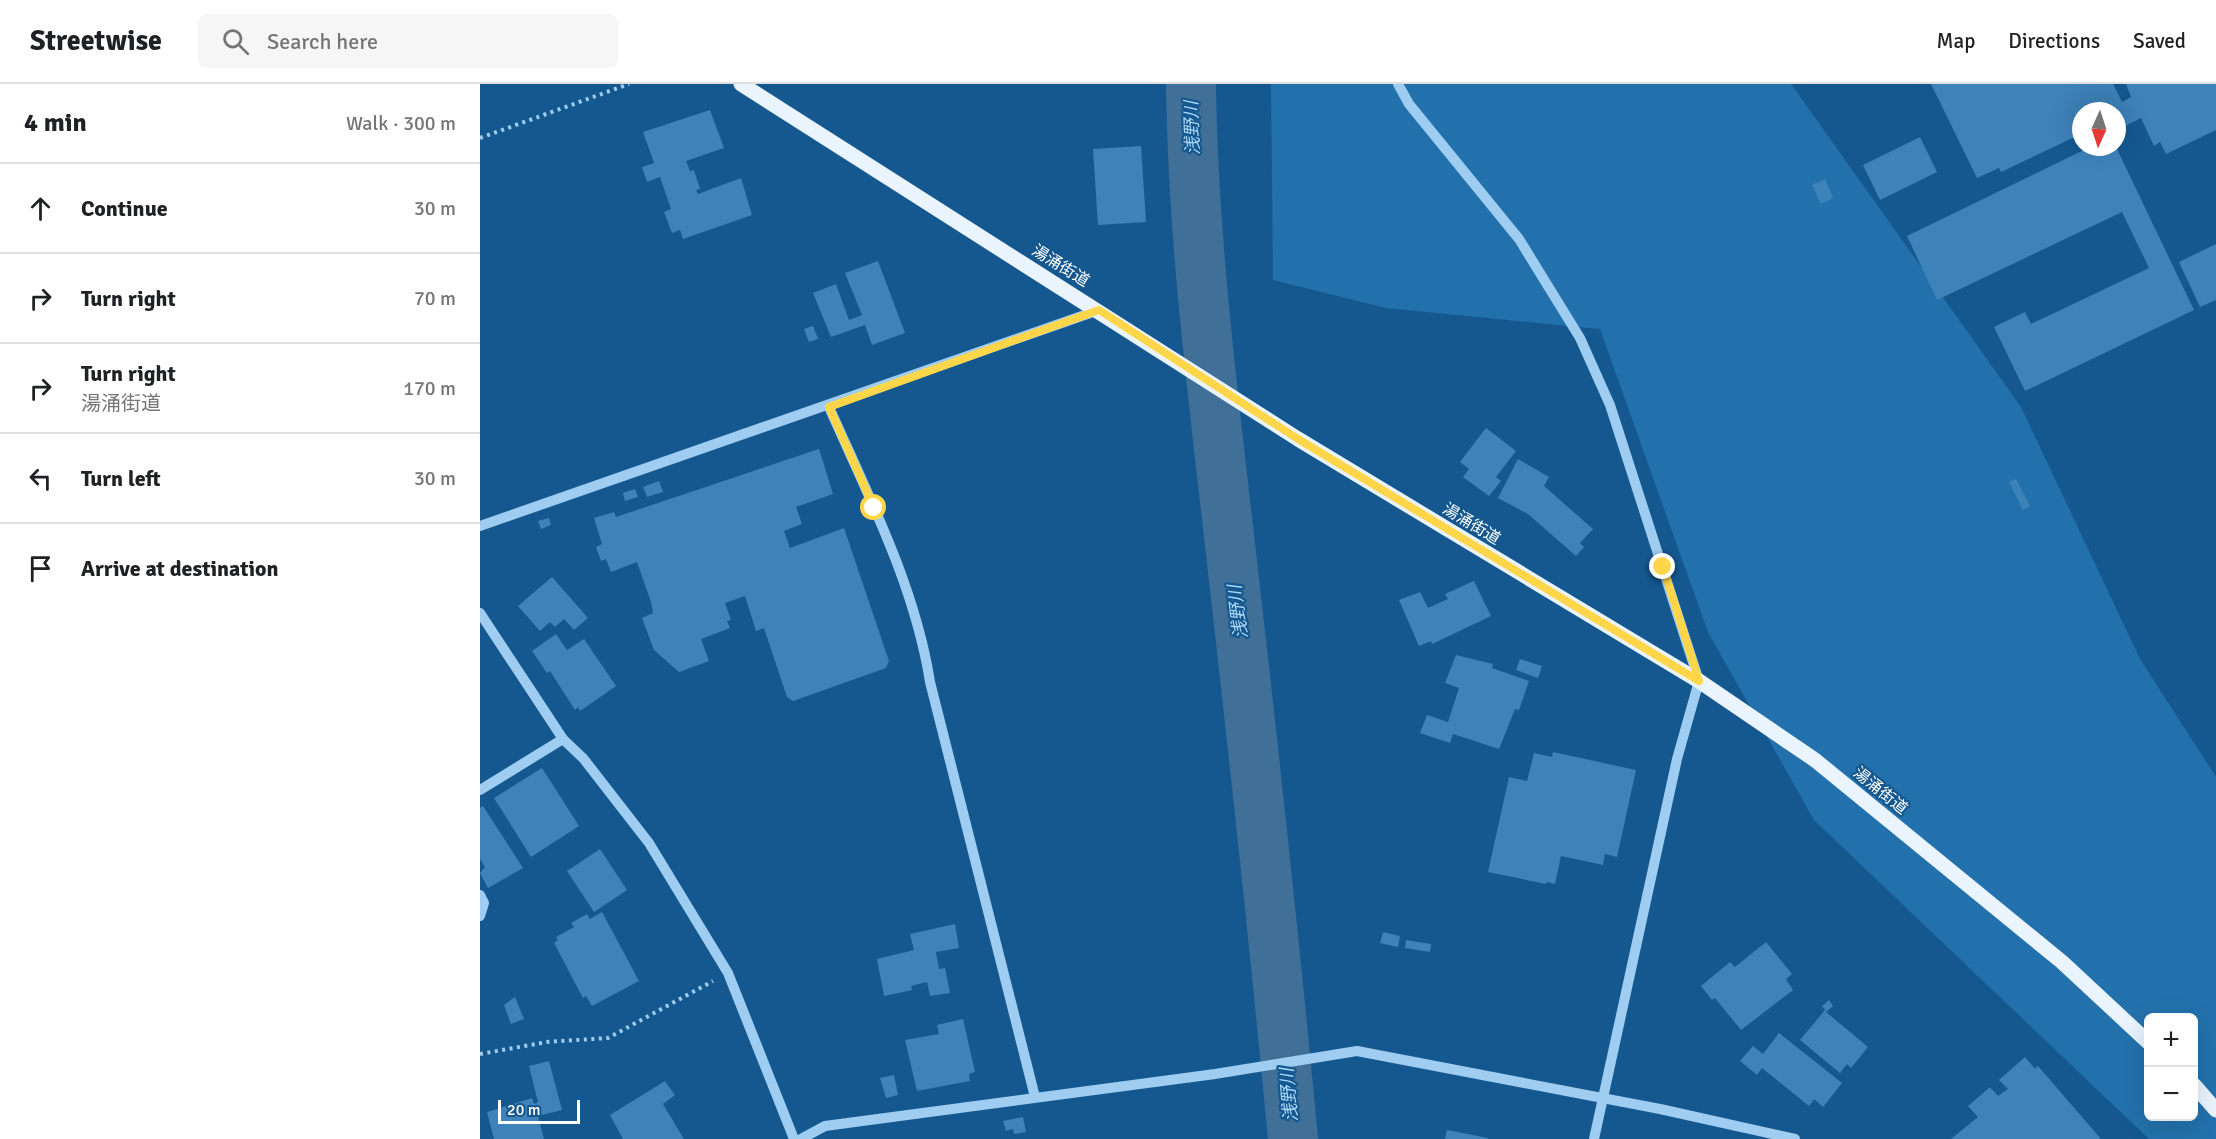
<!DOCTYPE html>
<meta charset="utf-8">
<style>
body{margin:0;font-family:Signika,"Noto Sans JP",sans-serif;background:#f6f6f6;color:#202124}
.controls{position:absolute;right:18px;bottom:18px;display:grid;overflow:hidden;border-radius:9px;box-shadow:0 6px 24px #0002}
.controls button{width:54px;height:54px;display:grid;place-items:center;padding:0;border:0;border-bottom:2px solid #e0e0e0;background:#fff;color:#202124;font:30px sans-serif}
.compass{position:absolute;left:1592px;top:18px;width:54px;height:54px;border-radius:50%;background:#fff;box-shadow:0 6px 24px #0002;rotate:183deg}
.scale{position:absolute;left:18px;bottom:15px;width:82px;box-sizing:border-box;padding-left:6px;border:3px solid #fff;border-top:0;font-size:16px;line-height:21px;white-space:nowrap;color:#fff;-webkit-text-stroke:4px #14588f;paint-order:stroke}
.stop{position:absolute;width:18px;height:18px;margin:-14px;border:4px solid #ffd54a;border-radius:50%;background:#fff}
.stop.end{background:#ffd54a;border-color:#fff;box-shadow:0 2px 6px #0008}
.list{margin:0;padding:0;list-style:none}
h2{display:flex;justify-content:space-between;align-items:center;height:78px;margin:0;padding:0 24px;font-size:26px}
h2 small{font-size:20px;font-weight:400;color:#757577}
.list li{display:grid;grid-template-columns:39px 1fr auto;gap:18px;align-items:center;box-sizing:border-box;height:90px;padding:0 24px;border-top:2px solid #e0e0e0}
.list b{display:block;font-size:22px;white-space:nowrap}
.list p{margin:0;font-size:20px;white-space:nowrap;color:#757577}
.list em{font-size:20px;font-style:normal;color:#757577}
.icon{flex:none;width:33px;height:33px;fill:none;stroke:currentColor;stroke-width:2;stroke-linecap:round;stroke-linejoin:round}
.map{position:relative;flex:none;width:1736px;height:1055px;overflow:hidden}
header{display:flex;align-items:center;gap:36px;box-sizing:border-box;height:84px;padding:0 30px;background:#fff;border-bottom:2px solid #e0e0e0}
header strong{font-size:28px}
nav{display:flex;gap:33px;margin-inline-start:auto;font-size:21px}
.search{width:420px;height:54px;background:#f6f6f6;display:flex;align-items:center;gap:15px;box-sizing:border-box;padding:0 21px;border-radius:9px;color:#757577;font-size:22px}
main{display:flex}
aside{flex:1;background:#fff}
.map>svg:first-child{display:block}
.green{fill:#2371ac;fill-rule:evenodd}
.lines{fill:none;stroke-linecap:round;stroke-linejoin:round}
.river{stroke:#407098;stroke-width:50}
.building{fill:#3d82b8}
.path{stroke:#9fcdf1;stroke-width:4;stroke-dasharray:3 4.5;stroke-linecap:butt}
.minor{stroke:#9fcdf1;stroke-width:10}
.major{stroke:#e9f4ff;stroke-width:15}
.route{stroke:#ffd54a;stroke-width:8}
.labels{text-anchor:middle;stroke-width:4.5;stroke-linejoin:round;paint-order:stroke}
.street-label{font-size:16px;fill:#fff;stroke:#14588f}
.water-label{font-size:18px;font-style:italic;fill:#abd7f8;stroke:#14588f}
</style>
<header>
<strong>Streetwise</strong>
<div class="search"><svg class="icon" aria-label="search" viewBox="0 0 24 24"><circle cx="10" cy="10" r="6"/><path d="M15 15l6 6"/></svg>Search here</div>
<nav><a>Map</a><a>Directions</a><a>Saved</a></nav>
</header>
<main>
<aside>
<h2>4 min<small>Walk · 300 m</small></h2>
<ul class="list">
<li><svg class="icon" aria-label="ahead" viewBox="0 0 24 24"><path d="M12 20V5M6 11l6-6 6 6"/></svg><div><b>Continue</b></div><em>30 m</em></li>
<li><svg class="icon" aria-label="right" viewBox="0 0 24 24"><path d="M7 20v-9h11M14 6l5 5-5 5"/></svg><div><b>Turn right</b></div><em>70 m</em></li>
<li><svg class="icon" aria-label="right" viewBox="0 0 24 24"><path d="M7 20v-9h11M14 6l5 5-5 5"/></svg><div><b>Turn right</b><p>湯涌街道</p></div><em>170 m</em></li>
<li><svg class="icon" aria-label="left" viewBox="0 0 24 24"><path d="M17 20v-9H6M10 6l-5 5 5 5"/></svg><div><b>Turn left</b></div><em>30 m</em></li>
<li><svg class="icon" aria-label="arrive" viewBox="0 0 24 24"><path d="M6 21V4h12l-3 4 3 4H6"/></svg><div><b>Arrive at destination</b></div></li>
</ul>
</aside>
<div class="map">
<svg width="1736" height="1055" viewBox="0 0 1736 1055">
<rect width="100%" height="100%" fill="#14588f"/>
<!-- green -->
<path class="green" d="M791,0H1311L1541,323L1660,575L1736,693V1055H1669L1334,736L1228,548L1120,245L906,224L793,196ZM1668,934H1714V1032H1668Z"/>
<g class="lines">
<!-- river -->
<path class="river" d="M711,0C713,159 734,319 752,478C774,670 795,862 813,1055"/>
</g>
<!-- building -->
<g class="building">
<path d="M1451,0H1633L1642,18L1651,13L1646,0H1736V46L1686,70L1680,58L1674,62L1661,34L1637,46L1640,52L1637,54V27H1601V50L1521,88L1519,84L1497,94Z"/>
<path d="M230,26L244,64L206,77L210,87L214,86L220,105L216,106L218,110L261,94L272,131L203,155L200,146L192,149L184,128L191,125L180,93L167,98L162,83L174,79L163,48Z"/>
<path d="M1440,53L1457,88L1400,116L1383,81Z"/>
<path d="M661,62L666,138L618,141L613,65Z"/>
<path d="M1610,63H1636L1714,226L1545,307L1514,243L1545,228L1551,240L1669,184L1642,128L1457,216L1427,152Z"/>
<path d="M1345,95L1353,114L1341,120L1332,101Z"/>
<path d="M1736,160V216L1720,223L1699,178Z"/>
<path d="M398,177L425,249L392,261L385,241L351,253L333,209L356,200L369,236L382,231L365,189Z"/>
<path d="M333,242L338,255L329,258L324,245Z"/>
<path d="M1006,344L1036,367L1016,393L1021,397L1009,412L983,393L989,385L980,378Z"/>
<path d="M339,365L353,410L316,423L322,440L304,447L310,464L364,444L409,577L406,584L313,617L307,613L284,544L276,547L265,512L245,519L251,536L247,537L250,544L221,555L229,577L199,588L174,566L162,534L173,529L171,518L157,478L131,488L126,475L121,477L116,463L122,460L114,434L134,428L136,433Z"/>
<path d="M1038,375L1069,393L1064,402L1113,445L1100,459L1104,463L1096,472L1048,430L1018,414Z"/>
<path d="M1536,395L1550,422L1543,426L1529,398Z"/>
<path d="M179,397L183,408L167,413L163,403Z"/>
<path d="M155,405L158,413L145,417L143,409Z"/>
<path d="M69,434L71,441L61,445L58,437Z"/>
<path d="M72,493L108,534L94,546L84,535L75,543L70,538L60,547L38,522Z"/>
<path d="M994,497L1011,532L952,560L951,557L939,562L919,516L940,508L948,524L968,515L965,510Z"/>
<path d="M76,550L87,566L104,555L136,602L100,627L98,623L95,626L70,587L67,589L52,567Z"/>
<path d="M976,571L1013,580L1012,584L1049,597L1039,626L1035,625L1019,665L973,650L970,659L940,649L947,631L968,638L979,604L965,599Z"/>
<path d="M1040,575L1062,582L1058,594L1036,586Z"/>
<path d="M1073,668L1156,686L1137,773L1125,770L1123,781L1081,772L1075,800L1067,798L1066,800L1008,788L1029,693L1047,697L1054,669L1072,673Z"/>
<path d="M62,684L99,742L51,773L14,714Z"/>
<path d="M3,722L43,784L8,804L0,789L5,783L0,775V724Z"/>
<path d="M120,765L147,806L114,828L87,787Z"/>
<path d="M122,828L159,897L112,922L106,912L103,914L74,859L78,856L76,853L94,843L91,839L107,830L110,835Z"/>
<path d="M475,840L479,864L456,868L459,885L465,884L470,909L450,912L447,898L431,902L432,906L404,912L397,875L434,866L430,850Z"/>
<path d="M903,848L920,852L918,863L900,859Z"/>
<path d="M926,856L951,860L950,868L925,864Z"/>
<path d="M1286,858L1312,890L1306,895L1313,906L1261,946L1235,914L1232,916L1221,902L1250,878L1255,883Z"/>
<path d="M35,913L44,935L31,940L24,921Z"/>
<path d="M1349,916L1353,922L1346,928L1388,963L1371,984L1367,980L1360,989L1320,956L1345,926L1342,922Z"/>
<path d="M483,935L495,988L489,990L490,997L437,1007L425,956L459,950L457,941Z"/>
<path d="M1299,949L1362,999L1343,1023L1334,1015L1329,1022L1282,984L1277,991L1260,977L1273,962L1283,970Z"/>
<path d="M1545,973L1555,985L1558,982L1621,1055H1471L1498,1033L1488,1022L1510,1003L1518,1012L1528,1005L1519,996Z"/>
<path d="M69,977L82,1026L58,1032L64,1055H14L7,1028L52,1014L54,1020L58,1018L49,982Z"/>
<path d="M414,991L418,1011L406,1014L400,994Z"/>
<path d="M185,997L195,1011L183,1020L204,1055H143L130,1031Z"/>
<path d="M543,1033L546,1048L534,1050L533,1045L526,1047L523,1037Z"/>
<path d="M967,1046L1008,1054V1055H965Z"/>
</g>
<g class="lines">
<!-- path -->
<g class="path">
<path d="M0,54L149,0"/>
<path d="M0,970L67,958L128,954L233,897"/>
</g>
<!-- minor -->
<g class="minor">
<path d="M918,0L929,20L1039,155L1100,254L1130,321L1219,597L1197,675L1114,1055"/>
<path d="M349,323C388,411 435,502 450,598L555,1013"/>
<path d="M0,442L619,226"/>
<path d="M0,529L83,655L103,674L169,759L248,889L314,1055"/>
<path d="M0,706L83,655"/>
<path d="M0,811L4,819L0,832"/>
<path d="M321,1055L345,1042L735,990L877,967L1180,1025L1315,1055"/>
</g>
<!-- major -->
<g class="major">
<path d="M261,0L818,355L1219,597L1335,676L1582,878L1668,958"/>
<path d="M1714,1001L1736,1026"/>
</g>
</g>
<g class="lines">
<!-- route -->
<path class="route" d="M394,424L349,323L619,226L818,355L1219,597L1183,483"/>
</g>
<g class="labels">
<!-- street labels -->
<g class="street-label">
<text transform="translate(581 181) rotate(32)" y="6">湯涌街道</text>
<text transform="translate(992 439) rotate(31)" y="6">湯涌街道</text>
<text transform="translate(1401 706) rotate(39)" y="6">湯涌街道</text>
</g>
<!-- water labels -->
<g class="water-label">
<text transform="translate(712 44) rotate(-92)" y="6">浅野川</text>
<text transform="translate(758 528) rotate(-97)" y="6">浅野川</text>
<text transform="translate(809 1011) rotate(-95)" y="6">浅野川</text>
</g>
</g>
</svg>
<div class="controls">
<button>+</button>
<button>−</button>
</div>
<svg class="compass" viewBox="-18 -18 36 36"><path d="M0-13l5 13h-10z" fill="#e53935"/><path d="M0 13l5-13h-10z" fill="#757577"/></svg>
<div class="scale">20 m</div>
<div class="stop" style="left:394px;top:424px"></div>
<div class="stop end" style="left:1183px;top:483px"></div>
</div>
</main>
